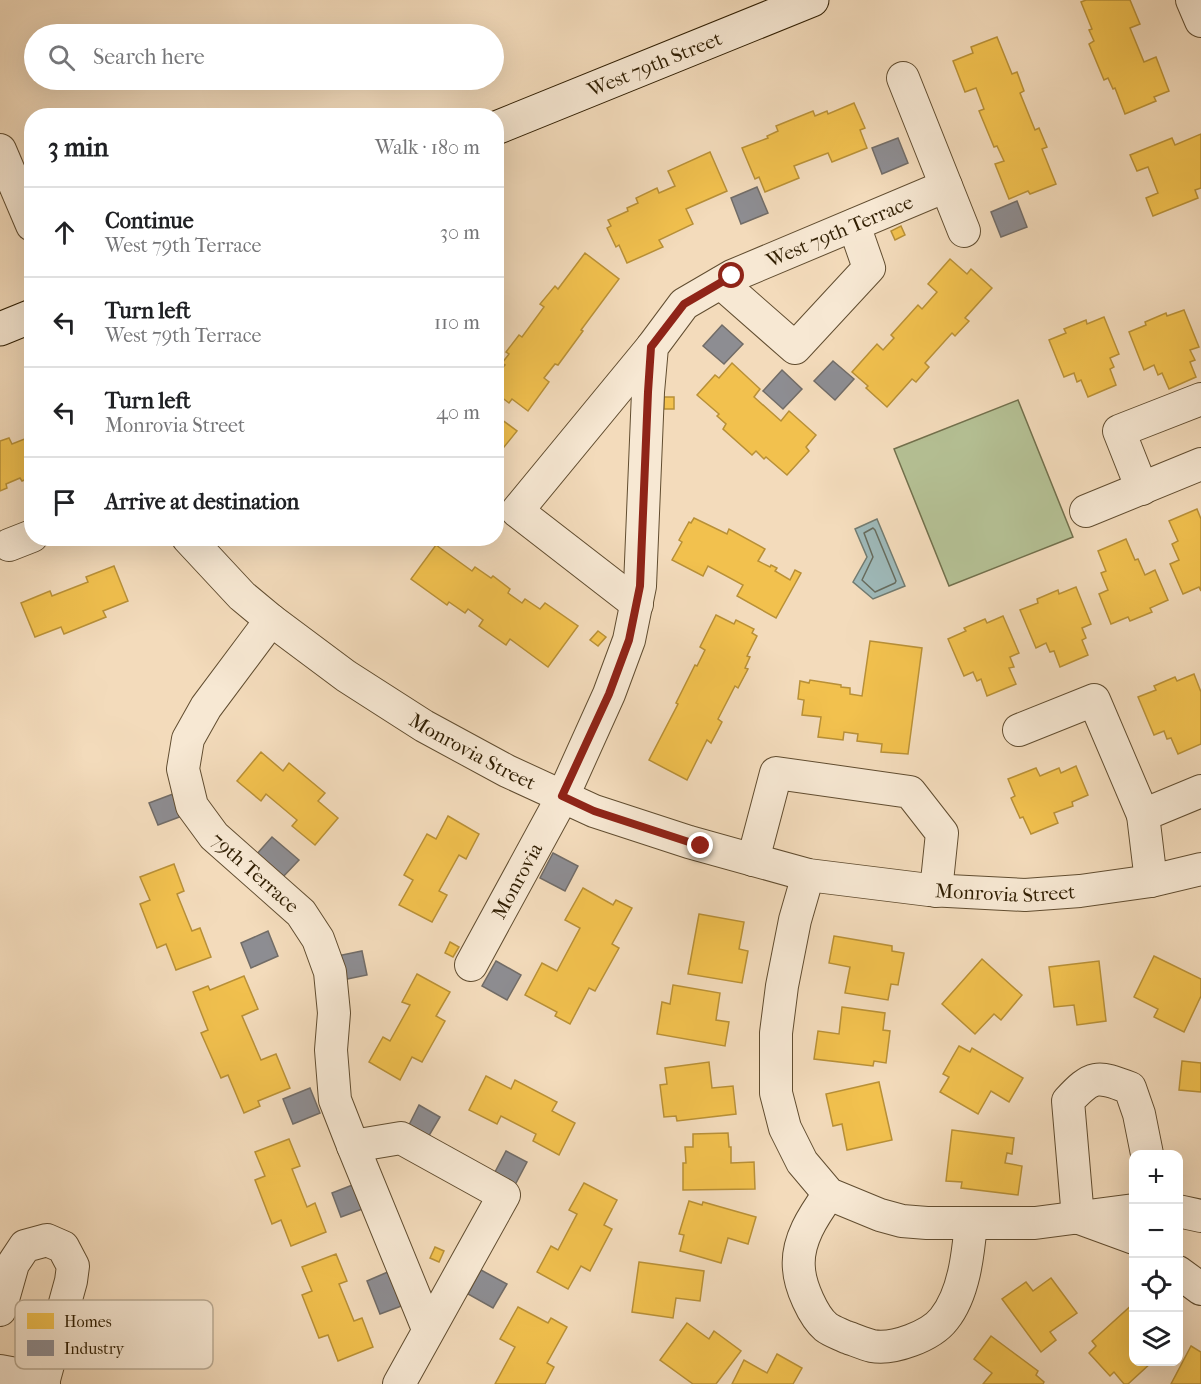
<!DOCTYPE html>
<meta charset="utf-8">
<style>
body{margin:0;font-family:"IM FELL French Canon",serif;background:#f2f2f2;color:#202124}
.controls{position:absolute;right:18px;bottom:18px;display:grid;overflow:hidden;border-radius:12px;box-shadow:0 6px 24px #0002}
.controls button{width:54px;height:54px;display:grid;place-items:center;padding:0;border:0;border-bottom:2px solid #e0e0e0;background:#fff;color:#202124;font:30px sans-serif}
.stop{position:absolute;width:18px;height:18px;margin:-14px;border:4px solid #8f2418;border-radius:50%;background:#fff}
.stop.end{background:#8f2418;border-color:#fff;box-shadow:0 2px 6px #0008}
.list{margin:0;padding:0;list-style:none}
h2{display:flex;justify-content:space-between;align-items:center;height:78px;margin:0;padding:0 24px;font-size:26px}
h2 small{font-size:20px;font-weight:400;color:#757577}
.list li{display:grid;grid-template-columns:39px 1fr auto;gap:18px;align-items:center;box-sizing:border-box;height:90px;padding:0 24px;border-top:2px solid #e0e0e0}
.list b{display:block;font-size:22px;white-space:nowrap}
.list p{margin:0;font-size:20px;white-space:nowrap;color:#757577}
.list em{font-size:20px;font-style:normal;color:#757577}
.icon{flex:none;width:33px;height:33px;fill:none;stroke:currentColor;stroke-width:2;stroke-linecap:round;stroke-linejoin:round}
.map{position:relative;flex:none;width:1201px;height:1384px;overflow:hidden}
.search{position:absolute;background:#fff;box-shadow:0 6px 24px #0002;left:24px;top:24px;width:480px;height:66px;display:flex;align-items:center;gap:15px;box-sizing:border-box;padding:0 21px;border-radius:33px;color:#757577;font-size:22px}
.panel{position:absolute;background:#fff;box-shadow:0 6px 24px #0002;left:24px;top:108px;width:480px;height:438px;border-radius:24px}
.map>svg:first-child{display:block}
.green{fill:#b5c195;stroke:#72704c;stroke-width:1.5}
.water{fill:#9eb9b9;stroke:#727b70;stroke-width:1.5}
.homes{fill:#f2c14e;stroke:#b89037;stroke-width:1.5}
.industry{fill:#8d8d92;stroke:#716c67;stroke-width:1.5}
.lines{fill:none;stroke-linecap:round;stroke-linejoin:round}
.shore{stroke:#676c5e;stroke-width:1.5}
.street-casing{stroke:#614d30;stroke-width:34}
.secondary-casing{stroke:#301e02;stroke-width:35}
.street{stroke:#f7e8d3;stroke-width:32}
.secondary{stroke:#f7e8d3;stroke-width:33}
.route{stroke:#8f2418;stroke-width:8}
.labels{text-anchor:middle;stroke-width:6;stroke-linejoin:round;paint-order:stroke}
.street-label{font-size:20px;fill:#301e02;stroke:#f7e8d3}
.key{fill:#f7e8d3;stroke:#bbab94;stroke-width:1.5}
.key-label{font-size:16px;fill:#301e02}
</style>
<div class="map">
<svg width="1201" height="1384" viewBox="0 0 1201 1384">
<rect width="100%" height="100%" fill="#f3dbbb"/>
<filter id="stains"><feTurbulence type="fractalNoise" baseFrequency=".00333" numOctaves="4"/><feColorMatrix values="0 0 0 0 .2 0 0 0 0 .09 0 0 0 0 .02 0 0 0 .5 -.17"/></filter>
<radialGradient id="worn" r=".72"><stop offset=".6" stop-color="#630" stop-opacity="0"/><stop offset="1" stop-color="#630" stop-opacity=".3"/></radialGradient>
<!-- green -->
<path class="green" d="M1018,400L1073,537L949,586L894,449Z"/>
<!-- water -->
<path class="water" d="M877,519L905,586L873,599L853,582L867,557L855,529Z"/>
<!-- homes -->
<g class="homes">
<path d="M1086,0H1130L1140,24L1130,28L1144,62L1156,57L1169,91L1154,97L1156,101L1125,114L1115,88L1113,89L1108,78L1104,80L1089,44L1094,41L1089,30L1092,29L1081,2Z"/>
<path d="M997,37L1012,74L1017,72L1024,91L1020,93L1035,130L1039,128L1047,147L1042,149L1056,184L1030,194L1028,191L1009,199L995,164L1004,161L997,146L994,147L979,111L984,109L976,88L965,92L953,61L973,53L971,47Z"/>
<path d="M854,103L865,128L860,130L867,148L832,162L828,153L794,166L799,178L765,192L759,177L755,179L742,148L768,138L767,136L778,131L776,126L813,111L815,116L827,111L828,114Z"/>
<path d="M1201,134V188L1195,190L1198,198L1153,216L1146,198L1158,193L1148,167L1137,171L1130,155L1172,138L1175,145Z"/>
<path d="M710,152L727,191L686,209L693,224L659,240L663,247L627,263L619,245L616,247L607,228L611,226L608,220L628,211L627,208L638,203L636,198L657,188L659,193L675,186L668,171Z"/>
<path d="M901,226L905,235L895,240L891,231Z"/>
<path d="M585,253L619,279L581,330L583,331L558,365L555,364L544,378L549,382L528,411L512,399L509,403L496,393V376L505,365L502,363L509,354L506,352L519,335L522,337L544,307L540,304L555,286L558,289Z"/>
<path d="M950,259L967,274L971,269L992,288L965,318L969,321L955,336L952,333L925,363L929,367L916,382L912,379L887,407L866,388L868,386L852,372L877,344L883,350L894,338L891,335L918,305L922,309L937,292L928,284Z"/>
<path d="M1184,310L1199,347L1190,350L1195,360L1190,362L1196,377L1169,389L1162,373L1158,375L1154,365L1144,370L1129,332L1146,325L1145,322L1166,313L1167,316Z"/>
<path d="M1104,317L1119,354L1110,358L1114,367L1110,369L1116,385L1088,397L1081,380L1077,382L1074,373L1064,377L1049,340L1066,333L1064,329L1086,320L1087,324Z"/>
<path d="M732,363L760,389L754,397L781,421L789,411L816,435L806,447L809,451L787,475L766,457L764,459L756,451L752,455L723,429L726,424L717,416L719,414L697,395L715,375L719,378Z"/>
<rect x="664" y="397" width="10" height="12"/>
<path d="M496,411L503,416L501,419L517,431L496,457Z"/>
<path d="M32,436V477L22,481L20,478L6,484L7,488L0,491V441L9,438L12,444Z"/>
<path d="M1197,509L1201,519V591L1199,587L1183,594L1170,564L1179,560L1172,544L1178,541L1169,521Z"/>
<path d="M694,518L727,534L729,529L765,549L758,561L770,567L771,565L777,568L775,571L790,580L795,570L801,573L776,618L737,596L743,585L708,566L703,576L672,560L682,542L679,540L689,522L691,523Z"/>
<path d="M1126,539L1135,560L1138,559L1145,575L1155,570L1168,600L1150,608L1152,612L1130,621L1128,617L1111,624L1099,594L1108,590L1101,573L1106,571L1098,551Z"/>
<path d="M436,545L472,571L475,567L491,578L493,576L510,589L508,593L522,603L525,599L540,609L545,603L578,626L548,667L510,639L506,645L479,626L483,620L468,609L465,613L449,602L447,605L411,579Z"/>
<path d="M114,566L128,601L103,611L106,617L64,634L61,627L35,637L21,603L50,591L52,596L88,582L86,577Z"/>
<path d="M1076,587L1091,624L1082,628L1086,638L1082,640L1088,655L1060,667L1054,651L1050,652L1046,643L1036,648L1020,610L1038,603L1037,599L1058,590L1059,594Z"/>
<path d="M716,615L734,624L736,620L754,629L752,633L757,636L747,656L750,657L745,668L748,669L738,688L735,686L718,719L722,722L711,743L707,740L687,780L649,760L678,704L676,703L695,665L697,666L705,650L700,647Z"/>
<path d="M1003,616L1019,653L1010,657L1014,667L1009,668L1016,684L987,696L981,679L977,681L973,672L964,676L948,639L966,631L964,628L985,619L987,623Z"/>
<path d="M598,631L606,637L598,646L590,640Z"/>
<path d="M870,641L922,648L908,754L881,752L882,744L857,741L858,734L844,732L843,740L818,737L821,717L802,715L804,700L798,699L800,681L809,683L810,680L841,685V687L850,688V694L862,696Z"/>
<path d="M1194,674L1201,692V744L1178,754L1171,738L1167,739L1164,731L1154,735L1138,697L1156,690L1154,686L1175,677L1177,681Z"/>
<path d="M261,752L283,771L289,763L325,793L318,801L338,818L315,845L292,826L297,820L266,794L261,801L237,781Z"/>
<path d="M1076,766L1088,795L1072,802L1073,806L1054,813L1058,823L1031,834L1023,817L1020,818L1011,798L1015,796L1008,779L1036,768L1040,776L1059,768L1061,773Z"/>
<path d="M448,816L479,834L466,859L459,855L439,891L447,895L432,922L399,905L413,880L404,875L427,834L436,839Z"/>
<path d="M174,864L184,891L177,894L192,931L200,928L211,957L176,970L166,944L157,948L140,904L150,900L140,877Z"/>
<path d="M583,888L613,905L616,900L632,908L612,944L619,948L595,991L589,988L570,1024L555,1016L557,1012L525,995L542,963L557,971L580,928L565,920Z"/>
<path d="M699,914L744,922L739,949L748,951L742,983L688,974Z"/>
<path d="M834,936L892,946V951L904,953L898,985L891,984L888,1000L845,993L850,967L829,963Z"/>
<path d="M450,942L459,947L453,957L445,953Z"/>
<path d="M1154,956L1201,979V996L1184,1032L1154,1017L1158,1009L1134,997Z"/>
<path d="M982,959L1022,995L1001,1020L994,1014L975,1034L942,1004Z"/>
<path d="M1099,961L1106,1021L1077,1025L1074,1005L1054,1007L1049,967Z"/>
<path d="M417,974L450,992L436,1016L445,1021L422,1062L412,1057L400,1080L369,1062L383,1037L390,1041L410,1005L402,1002Z"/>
<path d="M244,976L258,1009L242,1016L261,1060L276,1054L290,1088L258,1101L260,1106L244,1113L228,1075L221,1078L201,1033L208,1030L193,992L208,986L210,990Z"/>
<path d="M673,985L720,993L716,1020L729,1022L725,1046L657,1034L662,1002L670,1004Z"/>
<path d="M842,1007L885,1013L883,1030L890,1031L886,1063L874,1061L873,1066L814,1059L818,1031L839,1034Z"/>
<path d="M959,1046L970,1052L972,1048L1023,1078L1009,1102L991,1091L978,1114L940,1092L949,1077L943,1074Z"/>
<path d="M1182,1061L1201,1063V1092L1179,1090Z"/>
<path d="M709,1062L712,1088L733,1086L736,1114L677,1121L676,1116L664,1117L660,1085L667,1084L665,1068Z"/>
<path d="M486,1076L511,1089L515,1080L557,1102L552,1111L575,1123L559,1155L533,1141L536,1134L501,1116L497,1124L469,1110Z"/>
<path d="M879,1082L892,1140L847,1150L842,1124L833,1126L826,1094Z"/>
<path d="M952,1130L1014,1138L1012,1154L1007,1153L1005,1163L1022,1166L1018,1195L961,1188L962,1182L946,1181Z"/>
<path d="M728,1133L729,1147H731V1163L754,1162L755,1189L683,1190V1163H686L685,1147H693V1134Z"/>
<path d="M289,1139L300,1166L292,1169L307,1207L315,1203L326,1232L291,1246L281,1220L272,1224L255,1180L265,1176L255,1152Z"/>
<path d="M584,1183L617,1200L604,1225L612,1229L590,1271L581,1266L568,1289L537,1272L551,1246L558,1250L577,1214L569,1210Z"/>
<path d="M689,1201L702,1205L703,1202L756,1217L748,1244L728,1238L721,1263L680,1251L684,1235L679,1234Z"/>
<path d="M435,1247L444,1251L439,1262L430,1258Z"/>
<path d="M336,1254L347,1281L339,1284L354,1321L362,1318L373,1347L338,1361L328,1335L319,1338L302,1295L312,1291L302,1267Z"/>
<path d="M639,1262L704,1271L700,1301L676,1298L673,1318L632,1312Z"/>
<path d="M1051,1278L1077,1313L1050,1332L1056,1340L1041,1352L1002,1299L1026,1282L1033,1291Z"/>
<path d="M1134,1303V1362H1152L1128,1384H1124L1114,1372L1110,1376L1089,1353L1096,1346L1092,1341Z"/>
<path d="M518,1307L548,1323L551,1318L567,1327L547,1363L554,1367L545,1384H495L515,1347L500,1339Z"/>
<path d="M687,1323L709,1339L714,1331L741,1351L716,1384H693L660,1360Z"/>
<path d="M991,1336L1038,1371L1036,1375L1044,1382L1043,1384H983L992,1373L974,1359Z"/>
<path d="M1191,1346L1201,1352V1384H1171Z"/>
<path d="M777,1354L802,1368L793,1384H732L744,1360L767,1373Z"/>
</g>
<!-- industry -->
<g class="industry">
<path d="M898,138L908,163L882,174L872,148Z"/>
<path d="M757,187L768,213L741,224L731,198Z"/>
<path d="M1017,201L1027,227L1001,237L991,212Z"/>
<path d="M722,325L743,344L724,364L703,346Z"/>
<path d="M833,361L854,379L835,400L814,381Z"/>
<path d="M782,370L802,389L783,409L763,391Z"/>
<path d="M173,794L182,816L158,825L149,803Z"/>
<path d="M272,837L299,860L281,879L255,856Z"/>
<path d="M553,853L578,866L565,891L540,878Z"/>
<path d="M268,931L278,956L251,968L241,943Z"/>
<path d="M362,951L367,975L342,980L337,956Z"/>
<path d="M496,961L521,975L507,1000L482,986Z"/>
<path d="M310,1088L320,1113L293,1124L283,1099Z"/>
<path d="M419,1105L440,1117L427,1139L407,1129Z"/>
<path d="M506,1151L527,1162L515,1185L494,1174Z"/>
<path d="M355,1184L365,1208L341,1217L332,1193Z"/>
<path d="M481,1270L507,1284L493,1308L468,1294Z"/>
<path d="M390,1271L404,1305L380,1314L367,1281Z"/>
</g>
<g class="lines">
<!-- shore -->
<path class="shore" d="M873,528L875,530L896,581L895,583L875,592L862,580L873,557L864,533Z"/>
<defs>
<g id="street">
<path d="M1192,0L1201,21"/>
<path d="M903,78L964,231"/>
<path d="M0,150L32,225"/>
<path d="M721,283L795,348L869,268L854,225"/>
<path d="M1142,489L1119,431L1201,399"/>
<path d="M1086,511L1201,464"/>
<path id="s1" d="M188,538L242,596L271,620L346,676L424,726L507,771L594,811L689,842L808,875L929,890L1025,895L1080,891L1151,881L1201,869"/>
<path d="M9,545L32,536"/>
<path d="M637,604L517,511L652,347"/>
<path id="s2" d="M271,620L206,707L188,739L183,769L192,806L214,836L301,913L318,939L330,972L334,1013L331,1050L335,1100L353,1146"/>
<path d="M1019,730L1094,700L1143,815"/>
<path d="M753,860L776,773L910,792L942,833L936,891"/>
<path d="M808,875L795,920L782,986L776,1033V1093L785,1128L802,1162L829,1194L880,1215L902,1221L927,1223H1035L1134,1210"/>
<path d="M1151,881L1143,815L1201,791"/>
<path id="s3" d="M471,965L563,796L609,694L629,640L640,586L648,392L652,347L684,304L732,276L946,186"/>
<path d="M829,1194C814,1215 796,1241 799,1269C800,1286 813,1316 826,1327C831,1331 840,1334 846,1337C855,1340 864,1344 872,1346C893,1350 931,1336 944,1319C964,1294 968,1255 971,1223"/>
<path d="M1178,1211L1201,1216"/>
<path d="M1078,1218L1068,1101C1092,1075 1097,1075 1130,1088L1139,1114L1147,1154"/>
<path d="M1082,1219L1134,1238"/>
<path d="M1178,1272L1201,1289"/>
<path d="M0,1310L13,1264L25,1246L47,1240L63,1247L73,1266L71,1281L43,1383"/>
<path d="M0,1371L16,1374L44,1384"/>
<path d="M399,1384L504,1195L401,1138L353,1146L428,1329"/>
</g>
<g id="secondary">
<path id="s4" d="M496,128L812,0"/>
<path d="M0,329L32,316"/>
</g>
</defs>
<!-- street casing -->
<use href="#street" class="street-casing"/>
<!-- secondary casing -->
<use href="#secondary" class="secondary-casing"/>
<!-- street -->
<use href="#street" class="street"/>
<!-- secondary -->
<use href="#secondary" class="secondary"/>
</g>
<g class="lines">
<!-- route -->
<path class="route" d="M701,846L594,811L562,796L609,694L629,640L640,586L648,392L651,347L684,304L732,276"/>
</g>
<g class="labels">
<!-- street labels -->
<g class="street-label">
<text dy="7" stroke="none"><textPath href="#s4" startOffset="171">West 79th Street</textPath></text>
<text dy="7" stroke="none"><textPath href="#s3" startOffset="882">West 79th Terrace</textPath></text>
<text dy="7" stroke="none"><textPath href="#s1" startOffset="358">Monrovia Street</textPath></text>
<text dy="7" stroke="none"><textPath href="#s2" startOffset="306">79th Terrace</textPath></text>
<text dy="7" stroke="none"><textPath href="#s3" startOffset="96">Monrovia</textPath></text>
<text dy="7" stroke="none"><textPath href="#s1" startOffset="915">Monrovia Street</textPath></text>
</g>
</g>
<!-- legend -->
<rect x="15" y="1300" width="198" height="69" rx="9" class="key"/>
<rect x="27" y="1313" width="27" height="16" fill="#f2c14e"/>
<rect x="27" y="1340" width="27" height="16" fill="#8d8d92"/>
<g class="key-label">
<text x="64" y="1327">Homes</text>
<text x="64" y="1354">Industry</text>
</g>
<rect width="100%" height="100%" filter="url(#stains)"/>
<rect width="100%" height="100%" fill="url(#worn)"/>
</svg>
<div class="controls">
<button>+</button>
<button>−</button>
<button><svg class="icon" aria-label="locate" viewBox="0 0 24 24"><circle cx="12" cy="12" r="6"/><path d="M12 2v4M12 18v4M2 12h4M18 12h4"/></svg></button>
<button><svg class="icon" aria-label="layers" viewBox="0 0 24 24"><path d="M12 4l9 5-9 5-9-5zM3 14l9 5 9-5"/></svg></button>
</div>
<div class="stop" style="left:732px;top:276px"></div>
<div class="stop end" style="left:701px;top:846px"></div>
<div class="search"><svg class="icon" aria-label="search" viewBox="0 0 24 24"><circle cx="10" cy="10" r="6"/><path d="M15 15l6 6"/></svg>Search here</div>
<section class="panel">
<h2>3 min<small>Walk · 180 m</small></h2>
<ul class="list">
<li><svg class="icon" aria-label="ahead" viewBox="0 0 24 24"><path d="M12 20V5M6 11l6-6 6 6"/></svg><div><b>Continue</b><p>West 79th Terrace</p></div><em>30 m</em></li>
<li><svg class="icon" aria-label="left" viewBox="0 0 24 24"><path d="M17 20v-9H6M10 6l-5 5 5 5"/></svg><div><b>Turn left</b><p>West 79th Terrace</p></div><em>110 m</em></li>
<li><svg class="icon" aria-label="left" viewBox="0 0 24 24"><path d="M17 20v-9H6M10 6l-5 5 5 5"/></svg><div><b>Turn left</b><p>Monrovia Street</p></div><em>40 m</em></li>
<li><svg class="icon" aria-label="arrive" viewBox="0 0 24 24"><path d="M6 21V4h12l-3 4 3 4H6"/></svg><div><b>Arrive at destination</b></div></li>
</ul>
</section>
</div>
